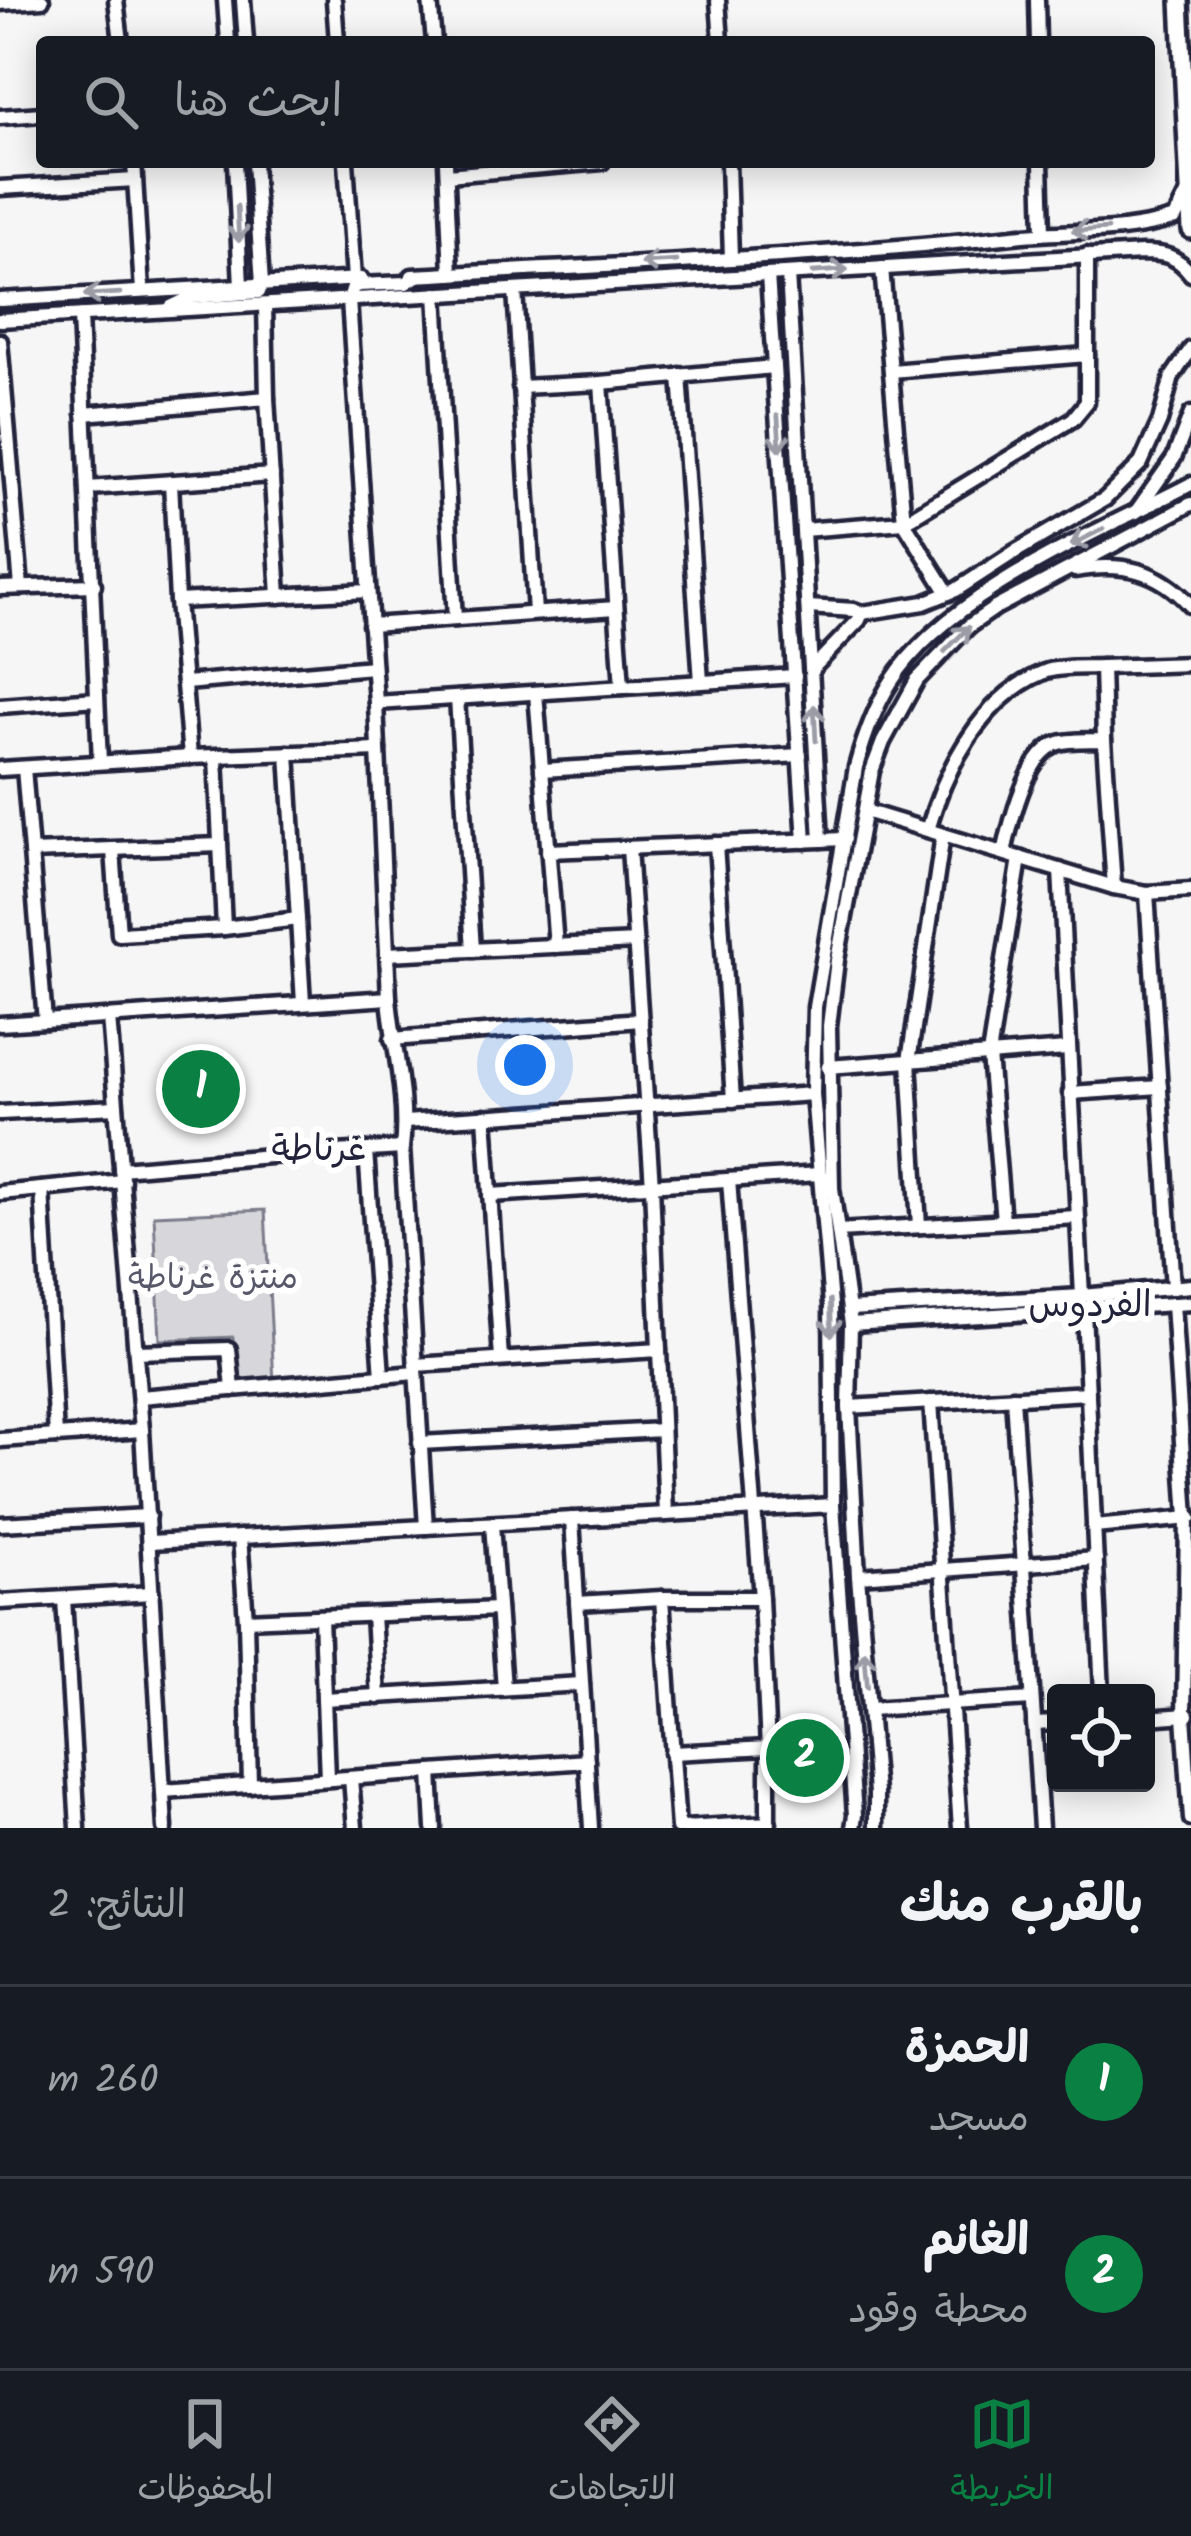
<!DOCTYPE html>
<html lang="ar">
<meta charset="utf-8">
<style>
body{margin:0;font-family:Kalam,"Playpen Sans Arabic",sans-serif;background:#20242c;color:#f1f3f6;direction:rtl}
.controls{position:absolute;right:36px;bottom:36px;display:grid;overflow:hidden;border-radius:12px;box-shadow:0 6px 30px #0003}
.controls button{width:108px;height:108px;display:grid;place-items:center;padding:0;border:0;border-bottom:3px solid #363941;background:#171b24;color:#f1f3f6;font:60px sans-serif}
.you{position:absolute;left:525px;top:1065px;width:42px;height:42px;margin:-30px;border:9px solid #fff;border-radius:50%;background:#1a73e8;box-shadow:0 0 0 18px #1a73e833}
.badge{display:grid;place-items:center;width:78px;height:78px;border-radius:50%;background:#0b8043;color:#fff;font-size:39px;font-weight:700}
.pin{position:absolute;translate:-50% -50%;border:6px solid #fff;box-shadow:0 3px 12px #0006}
.list{margin:0;padding:0;list-style:none}
h2{display:flex;justify-content:space-between;align-items:center;height:156px;margin:0;padding:0 48px;font-size:51px}
h2 small{font-size:39px;font-weight:400;color:#9ea1a6}
.list li{display:grid;grid-template-columns:78px 1fr auto;gap:36px;align-items:center;box-sizing:border-box;height:192px;padding:0 48px;border-top:3px solid #363941}
.list b{display:block;font-size:45px;white-space:nowrap}
.list p{margin:0;font-size:39px;white-space:nowrap;color:#9ea1a6}
.list em{font-size:39px;font-style:normal;color:#9ea1a6}
.icon{flex:none;width:66px;height:66px;fill:none;stroke:currentColor;stroke-width:2;stroke-linecap:round;stroke-linejoin:round}
.map{position:relative;flex:none;width:1191px;height:1828px;overflow:hidden;direction:ltr}
.search{position:absolute;background:#171b24;box-shadow:0 6px 30px #0003;left:36px;right:36px;top:36px;height:132px;display:flex;align-items:center;gap:30px;box-sizing:border-box;padding:0 42px;border-radius:12px;color:#9ea1a6;font-size:45px}
.sheet{height:540px;background:#171b24}
nav{display:flex;justify-content:space-around;align-items:center;box-sizing:border-box;height:168px;border-top:3px solid #363941;background:#171b24;font-size:33px;color:#9ea1a6}
nav a{display:grid;justify-items:center;gap:6px}
nav .on{color:#0b8043}
.map>svg:first-child{display:block}
.green{fill:#d7d7db;stroke:#7c7c8b;stroke-width:3}
.lines{fill:none;stroke-linecap:round;stroke-linejoin:round}
.minor-casing{stroke:#22223b;stroke-width:21}
.major-casing{stroke:#22223b;stroke-width:24}
.minor{stroke:#fff;stroke-width:12}
.major{stroke:#fff;stroke-width:15}
.oneway{stroke:#9c9ca7}
.labels{text-anchor:middle;stroke-width:12;stroke-linejoin:round;paint-order:stroke}
.park-label{font-size:33px;fill:#58586b;stroke:#fff}
.neighbourhood-label{font-size:36px;fill:#22223b;stroke:#fff}
</style>
<div class="map">
<svg width="1191" height="1828" viewBox="0 0 1191 1828">
<rect width="100%" height="100%" fill="#f6f6f7"/>
<filter id="ink" filterUnits="userSpaceOnUse"><feTurbulence type="fractalNoise" baseFrequency=".00833" numOctaves="2"/><feDisplacementMap in="SourceGraphic" scale="24" xChannelSelector="R" yChannelSelector="G"/><feConvolveMatrix kernelMatrix="1 2 1 2 8 2 1 2 1" color-interpolation-filters="sRGB"/></filter>
<g filter="url(#ink)">
<!-- green -->
<path class="green" d="M265,1210L274,1382L236,1383L233,1337L160,1340L154,1215Z"/>
<g class="lines">
<defs>
<g id="minor">
<path d="M116,0L121,42"/>
<path d="M225,0L228,42"/>
<path d="M243,0L246,42"/>
<path d="M334,0L337,42"/>
<path d="M430,0L434,42"/>
<path d="M718,0L721,42"/>
<path d="M1037,0L1038,42"/>
<path d="M0,3L42,0"/>
<path d="M0,117L42,114"/>
<path d="M134,162L142,291"/>
<path d="M235,162L241,286"/>
<path d="M346,162L354,279"/>
<path d="M446,162L451,274"/>
<path d="M728,162L731,258"/>
<path d="M1041,162L1043,233"/>
<path d="M447,175L602,162"/>
<path d="M0,188L135,180"/>
<path d="M882,268L904,522L948,593"/>
<path d="M788,274L821,840"/>
<path d="M768,275L805,841"/>
<path d="M412,276C612,265 813,258 1013,236C1065,230 1126,235 1175,218L1188,192"/>
<path d="M417,276L406,283L359,285L353,287L349,300L376,703L389,998C393,1047 408,1099 402,1148L426,1527"/>
<path d="M515,290L535,613"/>
<path d="M436,294L455,619"/>
<path d="M0,300L361,279"/>
<path d="M265,305L267,398"/>
<path d="M171,307L192,297L259,292L262,284L254,162"/>
<path d="M80,316L100,762"/>
<path d="M0,320L1142,253C1165,253 1177,256 1191,274"/>
<path d="M0,341L21,587"/>
<path d="M891,371L1087,355"/>
<path d="M680,375L701,682"/>
<path d="M601,383L622,687"/>
<path d="M520,387L601,383L774,367"/>
<path d="M84,414L267,398L279,596"/>
<path d="M171,482L177,601L190,757"/>
<path d="M88,488L272,475"/>
<path d="M1136,512L1174,458L1191,414"/>
<path d="M803,530L904,522L1073,419L1087,402V255"/>
<path d="M1075,570C1122,562 1158,569 1191,606"/>
<path d="M0,588L94,585"/>
<path d="M177,601L368,591"/>
<path d="M808,607L854,610L862,613L924,603L956,590L1013,553L1105,499L1141,463L1160,421L1172,377L1191,349"/>
<path d="M370,625L616,608"/>
<path d="M1102,667L1191,664"/>
<path d="M812,669L859,620L862,613"/>
<path d="M185,683L373,667"/>
<path d="M536,693L556,946"/>
<path d="M457,698L473,950"/>
<path d="M376,703L795,676"/>
<path d="M0,706L97,699"/>
<path d="M288,753L303,1003"/>
<path d="M216,757L224,928"/>
<path d="M24,768L31,852L220,845"/>
<path d="M0,769L190,757L378,750"/>
<path d="M542,770L800,755"/>
<path d="M865,811L1114,887L1147,893L1191,890"/>
<path d="M928,830C945,769 982,697 1044,672C1060,666 1084,668 1102,667L1104,740L1114,887"/>
<path d="M716,844L733,1100"/>
<path d="M629,848L652,1186L666,1514"/>
<path d="M113,850L119,934L224,928L298,919"/>
<path d="M548,851L845,839"/>
<path d="M31,852L45,1021"/>
<path d="M1004,853C1010,825 1026,756 1056,744C1069,739 1089,741 1104,740"/>
<path d="M1060,870L1082,1296"/>
<path d="M1147,893L1173,1288"/>
<path d="M387,954L636,942"/>
<path d="M109,1017L142,1430L165,1828"/>
<path d="M0,1024L389,998"/>
<path d="M392,1039L641,1020"/>
<path d="M828,1067L1067,1049"/>
<path d="M1070,1093L1160,1087"/>
<path d="M0,1113L116,1107"/>
<path d="M485,1116L501,1359"/>
<path d="M405,1122L813,1094"/>
<path d="M366,1151L382,1376"/>
<path d="M121,1169L270,1156L402,1148"/>
<path d="M729,1180L761,1598L768,1748V1828"/>
<path d="M42,1189L56,1436"/>
<path d="M0,1193L123,1181"/>
<path d="M490,1195L819,1174"/>
<path d="M1003,1221L989,1055L1020,858"/>
<path d="M919,1226L909,1061L943,835"/>
<path d="M838,1231L1077,1217"/>
<path d="M1173,1304L1187,1518L1184,1716L1191,1819"/>
<path d="M850,1309L1082,1296L1191,1286"/>
<path d="M1084,1311L1102,1693"/>
<path d="M851,1324L1191,1303"/>
<path d="M136,1352L229,1349L233,1389"/>
<path d="M415,1365L659,1350"/>
<path d="M140,1397L415,1373"/>
<path d="M1013,1397L1041,1828"/>
<path d="M931,1402L960,1828"/>
<path d="M849,1407L1088,1393"/>
<path d="M0,1440L142,1430"/>
<path d="M420,1443L662,1430"/>
<path d="M572,1519L591,1828"/>
<path d="M0,1524L148,1516"/>
<path d="M492,1524L504,1688"/>
<path d="M1094,1527L1190,1518"/>
<path d="M240,1537L246,1620L250,1785"/>
<path d="M150,1542L833,1505"/>
<path d="M858,1576L1096,1559"/>
<path d="M662,1598L678,1828"/>
<path d="M64,1599L78,1828"/>
<path d="M0,1602L152,1593"/>
<path d="M577,1603L662,1598H761"/>
<path d="M373,1615L378,1697"/>
<path d="M321,1617L327,1779"/>
<path d="M246,1620L498,1609"/>
<path d="M324,1699L582,1684"/>
<path d="M869,1709L1032,1699"/>
<path d="M1146,1718L1187,1715"/>
<path d="M1034,1724L1056,1723"/>
<path d="M672,1753L768,1748"/>
<path d="M431,1772L434,1828"/>
<path d="M351,1778L355,1828"/>
<path d="M163,1791L587,1761"/>
<path d="M684,1828L769,1823"/>
<path d="M853,1828L855,1815L833,1505L831,1305L813,1094L815,1007L856,767C864,738 875,707 891,682C947,593 1099,532 1191,484"/>
<path d="M876,1828V1793L858,1576L849,1407L851,1324L832,1188L829,1026L837,960L872,771L883,742L917,680L969,626L995,608L1191,504"/>
</g>
<path id="major" d="M1180,0L1191,230"/>
</defs>
<!-- minor casing -->
<use href="#minor" class="minor-casing"/>
<!-- major casing -->
<use href="#major" class="major-casing"/>
<!-- minor -->
<use href="#minor" class="minor"/>
<!-- major -->
<use href="#major" class="major"/>
</g>
<!-- one-way arrows -->
<defs><path id="oneway-shaft" d="M-6 0H5M1.5-3L5.5 0L1.5 3" fill="none" stroke-width="1.6" stroke-linecap="round" stroke-linejoin="round" transform="scale(3)"/></defs>
<g class="oneway">
<use href="#oneway-shaft" transform="translate(238 224) rotate(87)"/>
<use href="#oneway-shaft" transform="translate(1090 230) rotate(177)"/>
<use href="#oneway-shaft" transform="translate(659 262) rotate(177)"/>
<use href="#oneway-shaft" transform="translate(830 271) rotate(-4)"/>
<use href="#oneway-shaft" transform="translate(102 294) rotate(177)"/>
<use href="#oneway-shaft" transform="translate(779 433) rotate(86)"/>
<use href="#oneway-shaft" transform="translate(1087 537) rotate(153)"/>
<use href="#oneway-shaft" transform="translate(957 639) rotate(-45)"/>
<use href="#oneway-shaft" transform="translate(815 723) rotate(-93)"/>
<use href="#oneway-shaft" transform="translate(831 1318) rotate(88)"/>
<use href="#oneway-shaft" transform="translate(866 1669) rotate(-95)"/>
</g>
</g>
<g class="labels">
<!-- park labels -->
<g class="park-label">
<text x="213" y="1288">منتزة غرناطة</text>
</g>
<!-- neighbourhood labels -->
<g class="neighbourhood-label">
<text x="319" y="1160">غرناطة</text>
<text x="1090" y="1316">الفردوس</text>
</g>
</g>
</svg>
<div class="controls">
<button><svg class="icon" aria-label="locate" viewBox="0 0 24 24"><circle cx="12" cy="12" r="6"/><path d="M12 2v4M12 18v4M2 12h4M18 12h4"/></svg></button>
</div>
<div class="you"></div>
<div class="pin badge" style="left:201px;top:1089px">1</div>
<div class="pin badge" style="left:805px;top:1758px">2</div>
<div class="search"><svg class="icon" aria-label="search" viewBox="0 0 24 24"><circle cx="10" cy="10" r="6"/><path d="M15 15l6 6"/></svg>ابحث هنا</div>
</div>
<section class="sheet">
<h2>بالقرب منك<small>النتائج: 2</small></h2>
<ul class="list">
<li><span class="badge">1</span><div><b>الحمزة</b><p>مسجد</p></div><em>260 m</em></li>
<li><span class="badge">2</span><div><b>الغانم</b><p>محطة وقود</p></div><em>590 m</em></li>
</ul>
</section>
<nav>
<a class="on"><svg class="icon" aria-label="map" viewBox="0 0 24 24"><path d="M3 6l6-2 6 2 6-2v14l-6 2-6-2-6 2zM9 4v14M15 6v14"/></svg>الخريطة</a>
<a><svg class="icon" aria-label="directions" viewBox="0 0 24 24"><path d="M12 3l9 9-9 9-9-9zM9 14v-3h6M13 9l2 2-2 2"/></svg>الاتجاهات</a>
<a><svg class="icon" aria-label="saved" viewBox="0 0 24 24"><path d="M7 4h10v16l-5-4-5 4z"/></svg>المحفوظات</a>
</nav>
